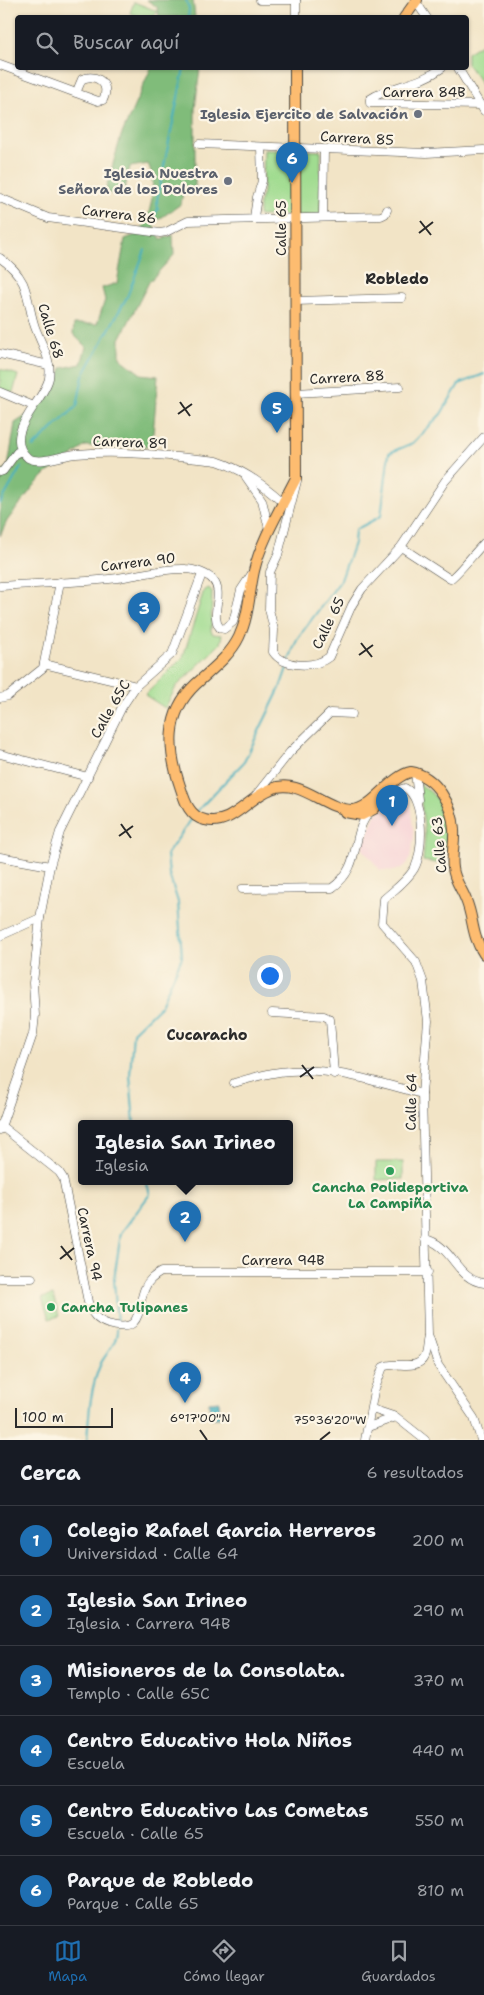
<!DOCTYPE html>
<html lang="es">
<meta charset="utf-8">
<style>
body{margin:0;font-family:"Shantell Sans",sans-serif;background:#20242c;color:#f1f3f6}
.scale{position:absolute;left:15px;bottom:12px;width:98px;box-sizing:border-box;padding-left:5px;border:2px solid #2b2b2b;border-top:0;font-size:14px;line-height:18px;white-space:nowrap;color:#2b2b2b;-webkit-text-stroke:4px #fcf5e5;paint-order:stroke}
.you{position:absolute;left:269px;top:975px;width:18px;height:18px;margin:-12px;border:4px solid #fff;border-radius:50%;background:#1a73e8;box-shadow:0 0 0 8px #1a73e833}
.badge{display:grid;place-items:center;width:32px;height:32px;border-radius:50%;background:#1f6fb2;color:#fff;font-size:16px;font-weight:700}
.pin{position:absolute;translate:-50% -41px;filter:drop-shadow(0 1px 2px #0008)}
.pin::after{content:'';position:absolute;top:26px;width:18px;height:15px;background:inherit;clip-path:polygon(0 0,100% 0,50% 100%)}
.popup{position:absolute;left:78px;top:1120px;width:215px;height:65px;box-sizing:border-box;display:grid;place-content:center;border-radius:5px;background:#171b24;filter:drop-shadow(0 1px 4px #0005);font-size:16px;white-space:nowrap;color:#9ea1a6}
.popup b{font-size:19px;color:#f1f3f6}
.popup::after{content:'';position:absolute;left:50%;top:100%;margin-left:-10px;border:10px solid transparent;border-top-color:#171b24}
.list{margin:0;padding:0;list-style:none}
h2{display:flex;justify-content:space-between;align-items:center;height:65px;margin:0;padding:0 20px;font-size:21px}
h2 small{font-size:16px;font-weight:400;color:#9ea1a6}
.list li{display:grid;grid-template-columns:32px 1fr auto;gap:15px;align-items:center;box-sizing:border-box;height:70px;padding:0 20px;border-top:1px solid #363941}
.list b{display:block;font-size:19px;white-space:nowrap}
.list p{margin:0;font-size:16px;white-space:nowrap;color:#9ea1a6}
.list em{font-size:16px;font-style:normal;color:#9ea1a6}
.icon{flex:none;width:28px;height:28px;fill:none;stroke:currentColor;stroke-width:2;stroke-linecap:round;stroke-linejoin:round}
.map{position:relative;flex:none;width:484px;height:1440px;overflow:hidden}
.search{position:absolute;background:#171b24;box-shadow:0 1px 4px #0004;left:15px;right:15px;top:15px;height:55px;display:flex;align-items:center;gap:12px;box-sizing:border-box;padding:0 18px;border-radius:5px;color:#9ea1a6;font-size:19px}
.sheet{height:485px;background:#171b24}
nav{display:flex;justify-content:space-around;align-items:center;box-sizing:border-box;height:70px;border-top:1px solid #363941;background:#171b24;font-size:14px;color:#9ea1a6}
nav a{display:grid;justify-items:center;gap:2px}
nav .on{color:#1f6fb2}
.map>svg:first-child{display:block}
.built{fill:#f7cfd5}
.green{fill:#a0dc90;stroke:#66845e}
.forest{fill:#80bc7a;stroke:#567452}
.water{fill:#41afbe;stroke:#366d74}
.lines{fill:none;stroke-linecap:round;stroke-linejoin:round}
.stream{stroke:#41afbe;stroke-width:2}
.minor-casing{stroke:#494742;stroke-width:9}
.major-casing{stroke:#494742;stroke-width:12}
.minor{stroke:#fff;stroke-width:8}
.major{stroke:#fdbc6f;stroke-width:10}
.ticks{fill:none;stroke:#2b2b2b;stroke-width:2}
.worship-dot{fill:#6b7280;stroke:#fcf5e5;stroke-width:2}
.leisure-dot{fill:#2e9e5b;stroke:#fcf5e5;stroke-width:2}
.labels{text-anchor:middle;stroke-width:4.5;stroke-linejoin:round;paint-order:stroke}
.street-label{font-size:14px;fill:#2b2b2b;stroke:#fcf5e5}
.worship-label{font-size:14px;font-weight:bold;fill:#5b616d;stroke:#fcf5e5;text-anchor:end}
.leisure-label{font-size:14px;font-weight:bold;fill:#27864d;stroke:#fcf5e5}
.neighbourhood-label{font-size:15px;font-weight:bold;fill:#2b2b2b;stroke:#fcf5e5}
.ticks-label{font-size:12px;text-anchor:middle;fill:#2b2b2b;stroke:#fcf5e5;stroke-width:4.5;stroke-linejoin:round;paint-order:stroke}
</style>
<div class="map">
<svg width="484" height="1440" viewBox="0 0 484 1440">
<rect width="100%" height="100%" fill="#fcf5e5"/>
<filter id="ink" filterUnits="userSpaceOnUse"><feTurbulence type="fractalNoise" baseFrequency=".02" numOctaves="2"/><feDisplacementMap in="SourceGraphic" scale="10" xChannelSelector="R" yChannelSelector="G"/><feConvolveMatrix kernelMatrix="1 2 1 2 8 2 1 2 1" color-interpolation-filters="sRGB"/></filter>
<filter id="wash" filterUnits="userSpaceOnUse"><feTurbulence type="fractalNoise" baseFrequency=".0096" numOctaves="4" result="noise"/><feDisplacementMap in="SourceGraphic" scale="20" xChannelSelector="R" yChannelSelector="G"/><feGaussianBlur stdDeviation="1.12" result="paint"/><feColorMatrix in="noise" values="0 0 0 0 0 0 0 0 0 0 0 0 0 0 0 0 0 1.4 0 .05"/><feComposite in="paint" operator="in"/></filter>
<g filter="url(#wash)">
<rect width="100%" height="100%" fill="#f2e4c6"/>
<!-- built -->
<path class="built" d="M402,794L410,801L414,838L410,858L405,866L395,871L380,870L362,848L375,815L395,797Z"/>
<!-- green -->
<g class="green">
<path d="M134,2L157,11L154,17H141L130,13Z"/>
<path d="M484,42V92L478,78L467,64V53Z"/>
<path d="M264,150L321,151L320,215L259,216V204L263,192Z"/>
<path d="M0,369L18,375L13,393L0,389Z"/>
<path d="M209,588L212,592L211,631L213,634L222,635L220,644L176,687L165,708L145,695L183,657L204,590Z"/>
<path d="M419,784C452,803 448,830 444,864L423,861L425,835Z"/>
<path d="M376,1162H403V1179L376,1180Z"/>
<path d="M53,1295L59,1316L49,1319L42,1298Z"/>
</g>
<!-- forest -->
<g class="forest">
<path d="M147,0H193L195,17H159L157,7Z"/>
<path d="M151,68H200L195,109V188L184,187L181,204L155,222L154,226L161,239L173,235L174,255L149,282L120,339V358L141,374L158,376L152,446H85L66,461L48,472L33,487L7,521L0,536V473L8,467L15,423C40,407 53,397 62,368L81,364L86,347L73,334L74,324H97L105,300L102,288L117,283L125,239C129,237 135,236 139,232C152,218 157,180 148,164L130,167L123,197L105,192L121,136Z"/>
</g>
<!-- water -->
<path class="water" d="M219,1401L220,1418H210L209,1402Z"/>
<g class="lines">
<!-- stream -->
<g class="stream">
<path d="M186,0L189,9L188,18"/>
<path d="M152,220L158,209L157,200L184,68"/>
<path d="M33,447L77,406L83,376L127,297L145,250"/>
<path d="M0,504L21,467"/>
<path d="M289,660L297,639L341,580L354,543L355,530L381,516L389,453L413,443L441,414L459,384L484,374"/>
<path d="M197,811L244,762L280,688L288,665"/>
<path d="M134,1123L130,1075L133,1032L161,1005L182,957L178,902L169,874L167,854L193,817"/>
<path d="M117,1324L114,1279L121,1233L150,1194L146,1181"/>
<path d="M87,1440C89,1414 90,1388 101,1363C107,1352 118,1342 117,1329"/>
</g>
</g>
</g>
<g filter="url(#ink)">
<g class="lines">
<defs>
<g id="minor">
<path d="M260,0H296"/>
<path d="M416,2L427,18"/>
<path d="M296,18V0"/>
<path d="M0,65L98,101L103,100C111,84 97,73 82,79L76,93"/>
<path d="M442,68C417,86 391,85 370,99V103L480,105"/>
<path d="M458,68L484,111"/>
<path d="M199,144L426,153L484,150"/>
<path d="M0,198L48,218L160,233L166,232L188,221L381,216L385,214L387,210"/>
<path d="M254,217L257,197L262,181L261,147"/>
<path d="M323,217L324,149"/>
<path d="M0,258C9,264 18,273 23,283C29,297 30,313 35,327C41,344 52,359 49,378C45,401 0,434 28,458C41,465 62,455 76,454C124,450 170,456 217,461C242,469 263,484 283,502"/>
<path d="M295,301L402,298"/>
<path d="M0,354L49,365"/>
<path d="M0,392L31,405"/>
<path d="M296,393L400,387"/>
<path d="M0,472L3,471L17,452H22"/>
<path d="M246,477L262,500L269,529"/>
<path d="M297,481L278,555L270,572L269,609L274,630L273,652C284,668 315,668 329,657L352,605L362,589L401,547L445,481L484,437"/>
<path d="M401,547L450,579C455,577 477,550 484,543"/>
<path d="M0,586C39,583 79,583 118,578C140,575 163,568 186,569C194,569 208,574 213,580C225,594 209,615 220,628L224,629L233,622L241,590L253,572"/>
<path d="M44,664L136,686"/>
<path d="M0,698L8,696L43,668L60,582"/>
<path d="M0,754L88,777"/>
<path d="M415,772L418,800"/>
<path d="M256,795L290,752L330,713L352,714"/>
<path d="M381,803L398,790L405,788C425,798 424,852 414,869C406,882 395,889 384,899L382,923L416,962L423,981L428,1021L422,1094L428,1335L438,1365L474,1418L481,1440"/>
<path d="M0,857L50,866"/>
<path d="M242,889L332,888C363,866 350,833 370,812"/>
<path d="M0,936L40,918"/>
<path d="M272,1013L324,1016L330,1019L334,1074"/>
<path d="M234,1083C253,1077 271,1072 290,1071C334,1067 380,1083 422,1094"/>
<path d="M0,1125L59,1172L63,1178L88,1302C92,1314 96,1320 108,1324C145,1335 136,1307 145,1288C148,1280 154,1276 161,1272H428"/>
<path d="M0,1130L33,1034L35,1015L33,983L40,918L50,866L60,832L122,707L136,686L172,654L202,574"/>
<path d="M425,1239C453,1245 456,1280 484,1283"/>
<path d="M0,1278H32"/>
<path d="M372,1409L396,1417L425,1440"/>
<path d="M368,1427L396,1417"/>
<path d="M365,1440L374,1391L383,1367C394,1360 417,1372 424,1357C427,1351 426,1343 428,1337"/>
</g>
<g id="major">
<path d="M404,18L417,0"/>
<path d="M295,68L296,478C282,506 261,540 254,571C249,593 249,616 239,637C230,656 211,670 196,684C164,714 168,752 181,789C185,802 190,817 205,820C231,827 249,797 271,789C300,777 323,809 352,810C372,810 390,776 411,772C436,776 453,806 454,830C455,843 451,855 453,868C454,880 462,889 466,900C474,919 471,935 484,954"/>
<path d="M345,812L362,815L374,809L385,793"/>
</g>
</defs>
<!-- minor casing -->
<use href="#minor" class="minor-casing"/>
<!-- major casing -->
<use href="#major" class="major-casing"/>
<!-- minor -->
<use href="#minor" class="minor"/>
<!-- major -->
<use href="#major" class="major"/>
</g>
</g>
<!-- ticks -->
<path class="ticks" d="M420,221L431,235M419,233L433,222M180,402L190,416M178,414L192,404M361,643L372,657M359,655L373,645M121,824L131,838M119,836L133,826M302,1065L313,1079M300,1077L314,1067M61,1246L72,1260M60,1259L74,1248M200,1430L207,1440M320,1440L330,1432"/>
<!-- markers -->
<g class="worship-dot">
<circle cx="418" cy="114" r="5"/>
<circle cx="228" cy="181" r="5"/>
</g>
<g class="leisure-dot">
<circle cx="390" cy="1171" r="5"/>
<circle cx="51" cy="1307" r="5"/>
</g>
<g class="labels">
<!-- street labels -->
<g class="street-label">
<text x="424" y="97">Carrera 84B</text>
<text transform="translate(357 138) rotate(3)" y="5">Carrera 85</text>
<text transform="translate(119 214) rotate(7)" y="5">Carrera 86</text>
<text transform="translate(281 228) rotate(-90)" y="5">Calle 65</text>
<text transform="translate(51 331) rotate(73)" y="5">Calle 68</text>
<text transform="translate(347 377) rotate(-3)" y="5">Carrera 88</text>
<text transform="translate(130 442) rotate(2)" y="5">Carrera 89</text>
<text transform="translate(138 562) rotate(-7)" y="5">Carrera 90</text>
<text transform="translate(328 623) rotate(-64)" y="5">Calle 65</text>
<text transform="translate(110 709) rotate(-60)" y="5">Calle 65C</text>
<text transform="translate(439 845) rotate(-95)" y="5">Calle 63</text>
<text transform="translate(411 1102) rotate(-89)" y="5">Calle 64</text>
<text transform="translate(90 1244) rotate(78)" y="5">Carrera 94</text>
<text x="283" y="1265">Carrera 94B</text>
</g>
<!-- worship labels -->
<g class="worship-label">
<text x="408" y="119">Iglesia Ejercito de Salvación</text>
<text x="218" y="178">Iglesia Nuestra<tspan x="218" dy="16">Señora de los Dolores</tspan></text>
</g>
<!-- leisure labels -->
<g class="leisure-label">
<text x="390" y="1192">Cancha Polideportiva<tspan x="390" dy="16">La Campiña</tspan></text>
<text x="61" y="1312" text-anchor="start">Cancha Tulipanes</text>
</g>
<!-- neighbourhood labels -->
<g class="neighbourhood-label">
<text x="397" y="284">Robledo</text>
<text x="207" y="1040">Cucaracho</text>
</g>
</g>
<g class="ticks-label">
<text x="200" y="1422">6°17'00"N</text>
<text x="330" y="1424">75°36'20"W</text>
</g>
</svg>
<div class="scale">100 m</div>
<div class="you"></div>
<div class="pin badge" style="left:392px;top:826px">1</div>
<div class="pin badge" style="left:185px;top:1242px">2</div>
<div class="popup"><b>Iglesia San Irineo</b>Iglesia</div>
<div class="pin badge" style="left:144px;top:633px">3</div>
<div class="pin badge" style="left:185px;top:1403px">4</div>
<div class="pin badge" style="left:277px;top:433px">5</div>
<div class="pin badge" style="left:292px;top:183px">6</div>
<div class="search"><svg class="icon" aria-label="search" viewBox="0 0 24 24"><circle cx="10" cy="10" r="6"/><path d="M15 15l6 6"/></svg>Buscar aquí</div>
</div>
<section class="sheet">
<h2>Cerca<small>6 resultados</small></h2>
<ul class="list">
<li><span class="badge">1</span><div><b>Colegio Rafael Garcia Herreros</b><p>Universidad · Calle 64</p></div><em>200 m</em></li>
<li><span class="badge">2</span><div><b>Iglesia San Irineo</b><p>Iglesia · Carrera 94B</p></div><em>290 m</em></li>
<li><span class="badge">3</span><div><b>Misioneros de la Consolata.</b><p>Templo · Calle 65C</p></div><em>370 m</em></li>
<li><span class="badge">4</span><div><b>Centro Educativo Hola Niños</b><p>Escuela</p></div><em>440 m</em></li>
<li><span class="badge">5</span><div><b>Centro Educativo Las Cometas</b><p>Escuela · Calle 65</p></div><em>550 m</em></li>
<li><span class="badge">6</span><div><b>Parque de Robledo</b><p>Parque · Calle 65</p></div><em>810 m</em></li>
</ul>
</section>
<nav>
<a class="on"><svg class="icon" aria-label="map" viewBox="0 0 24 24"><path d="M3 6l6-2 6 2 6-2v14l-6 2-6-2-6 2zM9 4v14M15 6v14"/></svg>Mapa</a>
<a><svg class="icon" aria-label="directions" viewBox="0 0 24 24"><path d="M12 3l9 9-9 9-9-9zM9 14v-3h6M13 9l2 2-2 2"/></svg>Cómo llegar</a>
<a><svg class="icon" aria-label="saved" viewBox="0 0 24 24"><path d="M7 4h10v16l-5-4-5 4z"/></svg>Guardados</a>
</nav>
